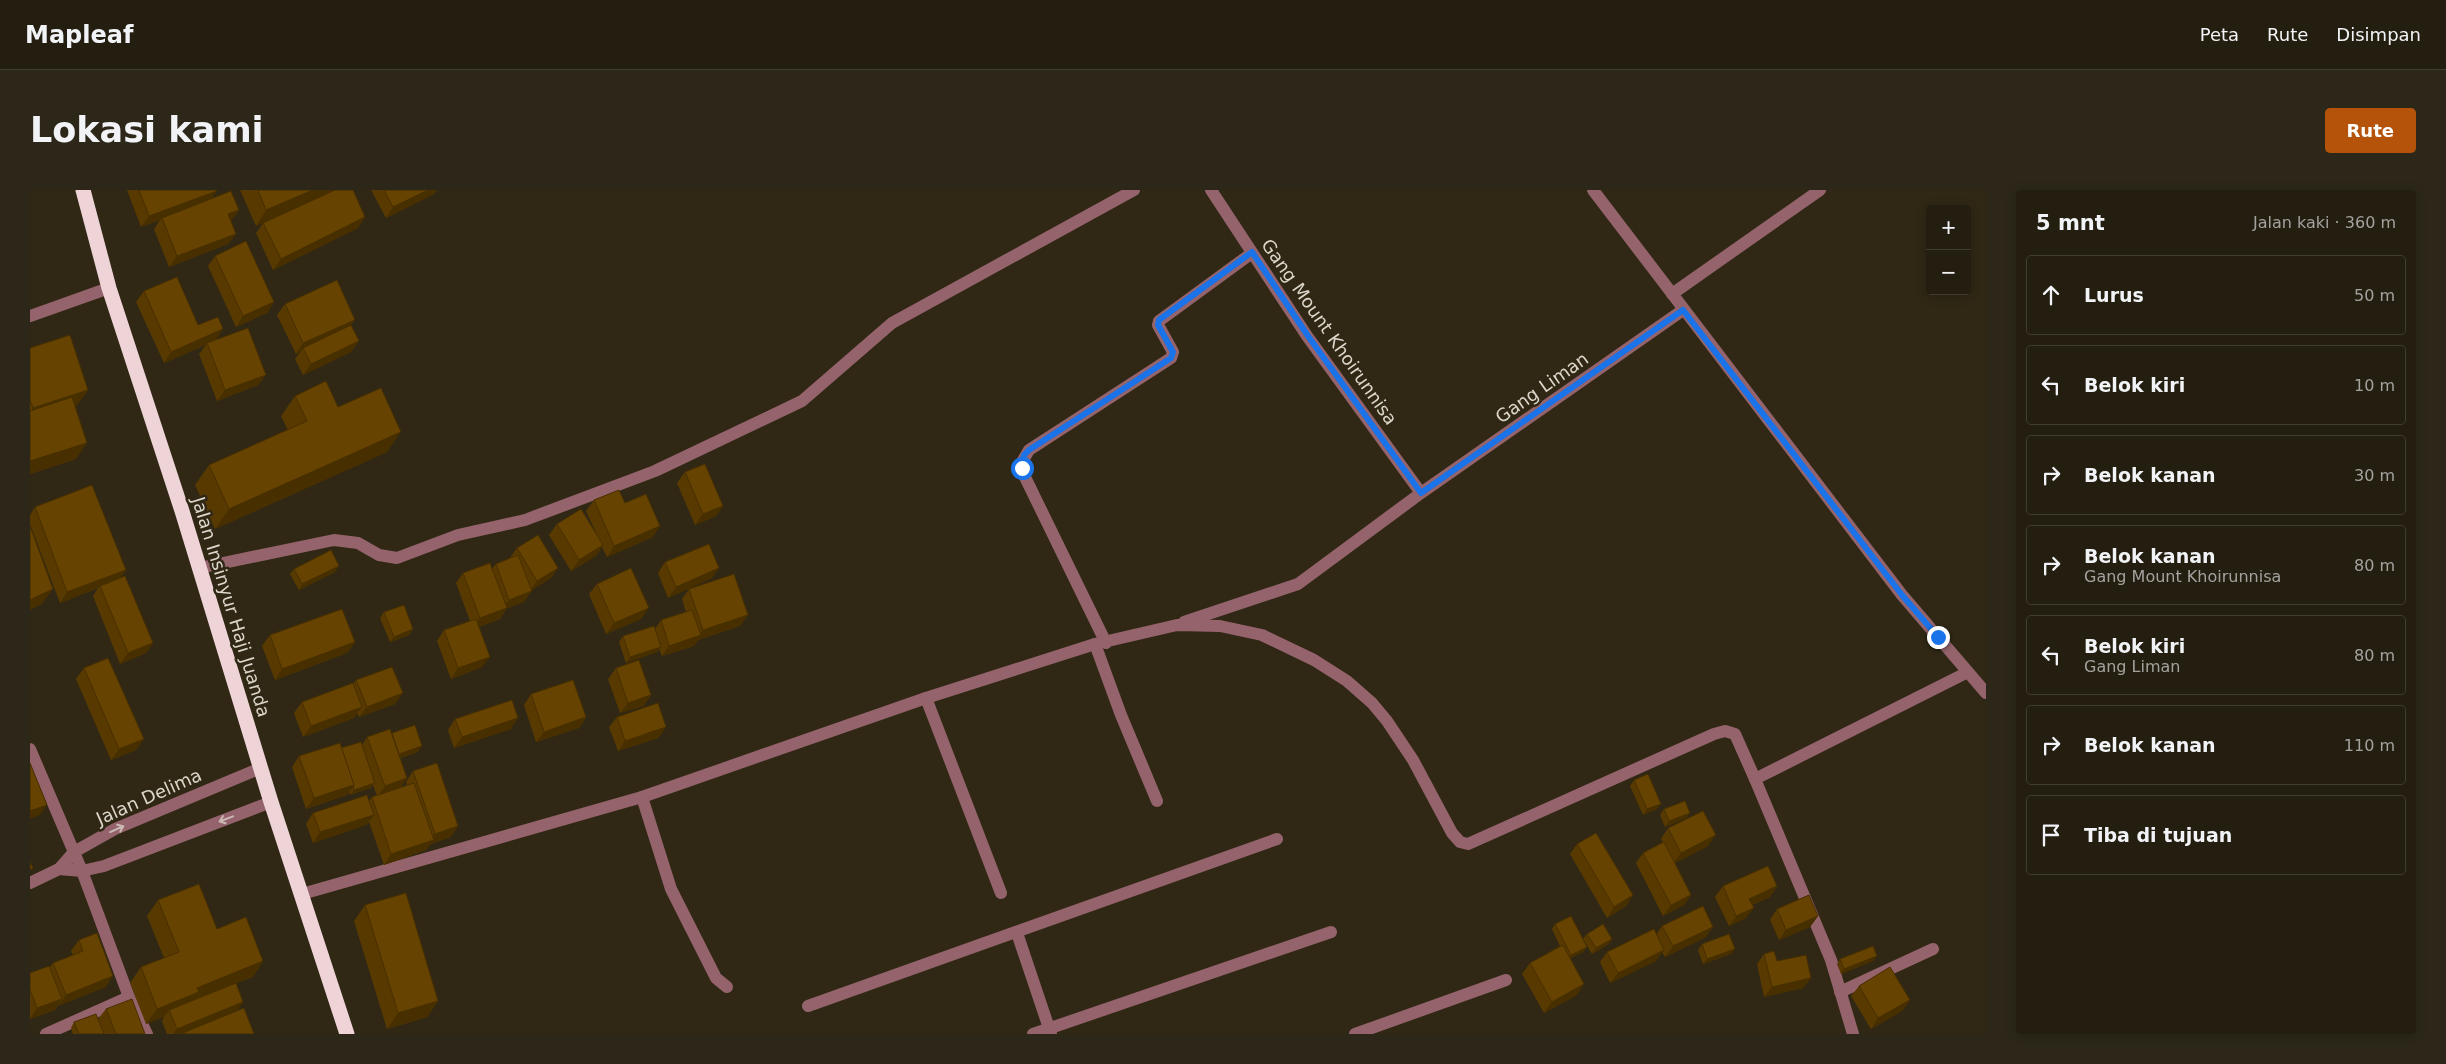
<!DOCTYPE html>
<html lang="id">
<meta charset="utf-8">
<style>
body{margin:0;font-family:"DejaVu Sans",sans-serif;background:#2c2719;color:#f1f3f6}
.controls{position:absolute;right:15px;top:15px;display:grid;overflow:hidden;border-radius:5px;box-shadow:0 2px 12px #0003}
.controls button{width:45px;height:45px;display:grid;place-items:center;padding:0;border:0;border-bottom:1px solid #413c30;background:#241e10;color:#f1f3f6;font:25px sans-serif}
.stop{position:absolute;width:15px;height:15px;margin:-11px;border:4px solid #1a73e8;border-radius:50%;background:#fff}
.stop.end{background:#1a73e8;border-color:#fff;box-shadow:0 1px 5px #0008}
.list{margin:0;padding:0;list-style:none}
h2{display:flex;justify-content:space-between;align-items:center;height:65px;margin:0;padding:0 20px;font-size:21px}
h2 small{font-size:16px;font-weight:400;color:#a3a29f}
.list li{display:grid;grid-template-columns:32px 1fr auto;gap:15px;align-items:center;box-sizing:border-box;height:80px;margin:0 10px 10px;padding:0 10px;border:1px solid #413c30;border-radius:5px}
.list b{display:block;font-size:19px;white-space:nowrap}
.list p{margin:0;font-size:16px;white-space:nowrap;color:#a3a29f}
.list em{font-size:16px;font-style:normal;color:#a3a29f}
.icon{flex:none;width:28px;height:28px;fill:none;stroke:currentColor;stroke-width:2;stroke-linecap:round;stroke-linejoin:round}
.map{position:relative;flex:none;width:1956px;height:844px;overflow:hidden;border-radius:5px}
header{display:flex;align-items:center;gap:30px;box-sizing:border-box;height:70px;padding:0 25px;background:#241e10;border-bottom:1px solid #413c30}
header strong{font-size:24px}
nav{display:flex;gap:28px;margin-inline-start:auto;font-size:18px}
.intro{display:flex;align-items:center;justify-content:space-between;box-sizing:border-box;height:120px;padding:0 30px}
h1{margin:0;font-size:35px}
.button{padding:12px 22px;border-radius:5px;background:#b45309;color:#fff;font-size:18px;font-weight:700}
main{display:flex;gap:30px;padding:0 30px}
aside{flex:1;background:#241e10;border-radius:5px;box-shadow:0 2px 12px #0003}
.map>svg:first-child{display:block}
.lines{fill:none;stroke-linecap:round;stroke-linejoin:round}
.minor{stroke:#95636b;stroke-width:12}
.highway{stroke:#eed3d7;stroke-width:15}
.wall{fill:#583a00}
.shaded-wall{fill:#472f00}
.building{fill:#664300;stroke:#472f00}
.oneway{stroke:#cabab3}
.route{stroke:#1a73e8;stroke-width:6}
.labels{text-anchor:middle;stroke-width:5;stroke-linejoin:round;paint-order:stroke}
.street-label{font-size:18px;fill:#dcd7cb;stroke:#302815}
</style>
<header>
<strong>Mapleaf</strong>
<nav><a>Peta</a><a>Rute</a><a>Disimpan</a></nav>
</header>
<div class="intro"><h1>Lokasi kami</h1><a class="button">Rute</a></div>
<main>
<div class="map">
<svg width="1956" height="844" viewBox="0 0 1956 844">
<rect width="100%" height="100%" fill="#302815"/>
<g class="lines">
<!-- minor -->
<g class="minor">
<path d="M1181,0L1277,146L1391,303"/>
<path d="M1563,0L1872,405L1956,503"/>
<path d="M1642,104L1790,0"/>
<path d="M0,126L79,98"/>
<path d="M169,378L304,350L328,353L349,365L367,368L428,345L495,330L625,281L772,211L862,133L1104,0"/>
<path d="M1154,432L1268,394L1391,303L1653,120"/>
<path d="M1076,453L993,283L992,272L999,260L1141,168L1143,162L1128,135L1129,131L1222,63"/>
<path d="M1065,454L1091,525L1127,611"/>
<path d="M896,508L971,703"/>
<path d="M0,559L52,681L99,807L117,844"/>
<path d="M612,607L641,699L686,788L697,797"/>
<path d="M29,679L52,681L74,676L241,612"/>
<path d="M0,693L29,679L44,662L85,639L231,578"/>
<path d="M272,704L612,607L896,508L1065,454L1147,435L1190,436L1232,445L1284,470L1317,491L1342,513L1357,531L1383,570L1422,643L1430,652L1438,654L1684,544L1695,541L1705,544L1725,589"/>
<path d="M987,743L1021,844"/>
<path d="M1810,802L1903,759"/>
<path d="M778,816L1247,649"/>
<path d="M16,844L99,807"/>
<path d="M1003,844L1301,742"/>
<path d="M1325,844L1476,790"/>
<path d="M1823,844L1801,770L1725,589L1938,482"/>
</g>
<!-- highway -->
<path class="highway" d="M53,0L79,98L152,321L241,612L317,844"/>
</g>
<!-- wall -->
<g class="wall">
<path d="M97,0H186L182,9L209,20L201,31L206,44L198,54L139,77L124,39L130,30L111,37Z"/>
<path d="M210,0H323L328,38L243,80L226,43L233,33L239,30L226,36Z"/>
<path d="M341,0H407L404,4L356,28Z"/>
<path d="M185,66L244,112L237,123L206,137L178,76Z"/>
<path d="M114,101L168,135L186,150L236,185L228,195L187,211L169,164L176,155L134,173L106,112Z"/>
<path d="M255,114L321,135L329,151L321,162L273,185L265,169L270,162L266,164L247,125Z"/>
<path d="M0,158L58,200L47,215L45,216L46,269L0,284Z"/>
<path d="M265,206L308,217L357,262L185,339L165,295L179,275L258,240L251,226Z"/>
<path d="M655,282L693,316L686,326L665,335L647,293Z"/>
<path d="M564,310L595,313L623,347L577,367L572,357L566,366L541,381L519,345L527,334L566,343L556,321Z"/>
<path d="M5,317L91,387L123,453L116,463L90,474L63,406L68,398L30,413L0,334V325Z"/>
<path d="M487,358L528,378L521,388L501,400L494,412L477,418L470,429L449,437L452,477L421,489L407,451L414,440L440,431L426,393L433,383L462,379L466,374L479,369Z"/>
<path d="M635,372L689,378L682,388L638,408L628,383Z"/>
<path d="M264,379L305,382L269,400L260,384Z"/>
<path d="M567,394L611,429L576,444L559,404Z"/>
<path d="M659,399L718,425L710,436L668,450L664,456L632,466L629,459L627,462L596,473L589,452L593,446L625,439L631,430L656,422L652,409Z"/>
<path d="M354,422L383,439L379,445L360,452L350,428Z"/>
<path d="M240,445L325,452L317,463L245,490L232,456Z"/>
<path d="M54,478L106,560L81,570L46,489Z"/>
<path d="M586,478L614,516L590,523L578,489Z"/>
<path d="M326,490L365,514L329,527L327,523L324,528L273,547L264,523L272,512L323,494Z"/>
<path d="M501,504L556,527L549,538L506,552L494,515Z"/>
<path d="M587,527L636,537L628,548L588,561L579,537Z"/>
<path d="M425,529L481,539L424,558L418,540Z"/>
<path d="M362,543L388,562L370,568L377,588L370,598L377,595L376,592L383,581L421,647L401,654L396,660L354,675L339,632L336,635L283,653L276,634L283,623L339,611L342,607L347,606L343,595L341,598L320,605L319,602L317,605L276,619L262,577L269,566L311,558L332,555L337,547L362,544Z"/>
<path d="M1604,590L1627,619L1613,625L1600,596Z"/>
<path d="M1634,619L1660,623L1656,628L1635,637L1630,625Z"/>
<path d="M1638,638L1678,656L1645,673L1661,705L1654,715L1633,726L1606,673L1613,663L1633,652L1631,649Z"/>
<path d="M1547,654L1603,705L1596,716L1577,728L1540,664Z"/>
<path d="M1693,696H1747L1740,707L1722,715L1716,728L1699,736L1685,707Z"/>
<path d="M128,710L187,739L233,771L223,787L206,793L208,820L224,844H137L132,831L134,827L116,834L100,793L111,777L134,768L117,726Z"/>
<path d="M335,715L408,811L397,827L357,839L324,731Z"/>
<path d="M1747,719L1788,726L1780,737L1749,750L1740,730Z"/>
<path d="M1525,734L1557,757L1553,762L1540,768L1547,805L1514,823L1492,784L1500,773L1530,756L1522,739Z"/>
<path d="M1632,736L1676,747L1635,767L1632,762L1626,771L1580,793L1570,772L1577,762L1626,745Z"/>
<path d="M1557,744L1579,754L1562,764L1553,749Z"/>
<path d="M49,750L76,797L28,815L25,820L0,829V783L20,777L23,773L43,765L41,761Z"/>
<path d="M1672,754L1701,764L1673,774L1668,760Z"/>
<path d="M1734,764L1747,771L1781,788L1773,798L1734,807L1727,774Z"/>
<path d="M1810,769L1843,771L1811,784L1807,774Z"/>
<path d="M1829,796L1880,810L1872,821L1841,839L1821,806Z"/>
<path d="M76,819L115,844H43L41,838L44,832L68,829Z"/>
</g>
<!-- shaded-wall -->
<g class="shaded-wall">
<path d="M283,0H305L303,2L226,36L236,20Z"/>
<path d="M398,0H407L404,4L356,28L363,17Z"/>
<path d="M187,1L179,12L132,28L130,30L111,37L119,26Z"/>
<path d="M209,20L201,31L190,35L198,24Z"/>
<path d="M335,27L328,38L243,80L251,69Z"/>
<path d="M206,44L198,54L139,77L147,66Z"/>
<path d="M244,112L237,123L206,137L213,126Z"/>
<path d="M325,130L317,140L273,158L270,162L266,164L273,153Z"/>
<path d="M193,139L186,150L177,153L176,155L134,173L141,162Z"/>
<path d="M329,151L321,162L273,185L281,174Z"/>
<path d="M236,185L228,195L187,211L195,200Z"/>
<path d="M58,200L47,215L0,231V222L3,218Z"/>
<path d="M371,242L357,262L185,339L199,319Z"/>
<path d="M57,253L46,269L0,284V271Z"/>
<path d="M693,316L686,326L665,335L673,324Z"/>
<path d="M630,336L623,347L577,367L584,356Z"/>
<path d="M573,355L566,366L541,381L549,370Z"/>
<path d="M309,376L305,382L269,400L272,394Z"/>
<path d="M528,378L521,388L499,402L507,391Z"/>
<path d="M689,378L682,388L638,408L646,397Z"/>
<path d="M96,380L89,391L70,396L68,398L30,413L37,402Z"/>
<path d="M23,399L12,414L0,420V410Z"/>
<path d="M502,401L494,412L475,419L477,418L470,429L443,439L450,428L472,420L479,410Z"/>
<path d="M619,418L611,429L576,444L584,433Z"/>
<path d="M718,425L710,436L668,450L664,456L632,466L639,456L669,445L673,440Z"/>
<path d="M383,439L379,445L360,452L364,447Z"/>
<path d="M325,452L317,463L245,490L252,479Z"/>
<path d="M123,453L116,463L90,474L98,463Z"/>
<path d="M631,457L627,462L596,473L600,467Z"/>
<path d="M460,467L452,477L421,489L428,478Z"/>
<path d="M373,503L365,514L329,527L337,517Z"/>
<path d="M621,505L614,516L590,523L598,513Z"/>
<path d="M332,517L324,528L273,547L281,536Z"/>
<path d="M556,527L549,538L506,552L514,542Z"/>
<path d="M488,528L481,539L424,558L432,547Z"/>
<path d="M636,537L628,548L588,561L595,551Z"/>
<path d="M114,549L106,560L81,570L89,559Z"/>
<path d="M392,556L388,562L365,569L369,564Z"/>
<path d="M377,588L369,599L347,607L355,596Z"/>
<path d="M345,593L341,598L320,605L324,600Z"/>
<path d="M324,595L317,605L276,619L284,608Z"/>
<path d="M1631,614L1627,619L1613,625L1617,619Z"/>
<path d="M17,615L10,625L0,629V621Z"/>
<path d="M1660,623L1656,628L1635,637L1639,631Z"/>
<path d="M344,625L336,635L283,653L290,642Z"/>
<path d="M428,636L421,647L401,654L396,660L354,675L361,664L400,651L405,644Z"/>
<path d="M1686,645L1678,656L1643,674L1651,663Z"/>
<path d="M1747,696L1740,707L1712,719L1719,709Z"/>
<path d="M1603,705L1596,716L1577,728L1584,717Z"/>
<path d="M1661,705L1654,715L1633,726L1641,715Z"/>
<path d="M1724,718L1716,728L1699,736L1706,726Z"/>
<path d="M1788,726L1780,737L1749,750L1756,740Z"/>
<path d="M1683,737L1676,747L1635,767L1643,756Z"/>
<path d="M1582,749L1579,754L1562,764L1566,758Z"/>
<path d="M1557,757L1553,762L1537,770L1541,765Z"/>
<path d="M1705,759L1701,764L1673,774L1677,769Z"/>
<path d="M1634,760L1626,771L1580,793L1588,783Z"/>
<path d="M1847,766L1843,771L1811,784L1814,779Z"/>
<path d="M233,771L223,787L139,820L134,827L116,834L127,819L167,798Z"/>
<path d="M83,786L76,797L28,816L36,805Z"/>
<path d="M1781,788L1773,798L1734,807L1742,797Z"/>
<path d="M1554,794L1547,805L1514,823L1522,812Z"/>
<path d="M32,809L25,820L0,829L7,818Z"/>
<path d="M1880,810L1872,821L1841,839L1848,828Z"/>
<path d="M408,811L397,827L357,839L368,823Z"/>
<path d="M213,812L206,823L155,842L153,844H143L147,839Z"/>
</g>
<!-- building -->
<g class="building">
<path d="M109,0H186L187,1L119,26Z"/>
<path d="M228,0H283L236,20Z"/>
<path d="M305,0H323L335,27L251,69L233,33Z"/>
<path d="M354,0H398L363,17Z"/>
<path d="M201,1L209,20L198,24L206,44L147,66L132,28Z"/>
<path d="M216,51L244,112L213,126L185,66Z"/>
<path d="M147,87L168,135L188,127L193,139L141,162L114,101Z"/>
<path d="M307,90L325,130L273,153L255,114Z"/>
<path d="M321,135L329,151L281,174L273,158Z"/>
<path d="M218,138L236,185L195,200L177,153Z"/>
<path d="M40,145L58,200L3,218L0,210V158Z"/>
<path d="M296,191L308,217L351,198L371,242L199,319L179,275L277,231L265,206Z"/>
<path d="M42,207L57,253L0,271V221Z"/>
<path d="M675,274L693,316L673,324L655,282Z"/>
<path d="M62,295L96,380L37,402L5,317Z"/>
<path d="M589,300L595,313L616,304L630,336L584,356L564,310Z"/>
<path d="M551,319L573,355L549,370L527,334Z"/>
<path d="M0,336L23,399L0,410Z"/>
<path d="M508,345L528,378L507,391L487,358Z"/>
<path d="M679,354L689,378L646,397L635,372Z"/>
<path d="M301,360L309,376L272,394L264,379Z"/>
<path d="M488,365L502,401L479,410L466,374Z"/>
<path d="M460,373L477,418L450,428L433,383Z"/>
<path d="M601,378L619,418L584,433L567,394Z"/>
<path d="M704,384L718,425L673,440L659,399Z"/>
<path d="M95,386L123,453L98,463L70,396Z"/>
<path d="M374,415L383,439L364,447L354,422Z"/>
<path d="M312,419L325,452L252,479L240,445Z"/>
<path d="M662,420L671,445L639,456L631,430Z"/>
<path d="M446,429L460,467L428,478L414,440Z"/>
<path d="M624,436L631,457L600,467L593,446Z"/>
<path d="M78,468L114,549L89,559L54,478Z"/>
<path d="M609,470L621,505L598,513L586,478Z"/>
<path d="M362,477L373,503L337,517L326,490Z"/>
<path d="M543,490L556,527L514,542L501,504Z"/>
<path d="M323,493L332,517L281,536L272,512Z"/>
<path d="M482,510L488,528L432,547L425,529Z"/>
<path d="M628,513L636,537L595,551L587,527Z"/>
<path d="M385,535L392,556L369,564L362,543Z"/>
<path d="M360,539L377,588L355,596L337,547Z"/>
<path d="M331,552L345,593L324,600L323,596L324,595L311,558Z"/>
<path d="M310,553L324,595L284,608L269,566Z"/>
<path d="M0,573L17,615L0,621Z"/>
<path d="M407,573L428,636L405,644L383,581Z"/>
<path d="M1618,584L1631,614L1617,619L1604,590Z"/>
<path d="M384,593L404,650L361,664L342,607Z"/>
<path d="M337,605L344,625L290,642L283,623Z"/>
<path d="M1655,611L1660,623L1639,631L1634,619Z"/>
<path d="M1673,621L1686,645L1651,663L1638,638Z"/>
<path d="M1566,643L1603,705L1584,717L1547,654Z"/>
<path d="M1634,652L1661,705L1641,715L1613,663Z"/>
<path d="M0,672L3,678L0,680Z"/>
<path d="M1738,676L1747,696L1719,709L1724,718L1706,726L1693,696Z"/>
<path d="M169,694L187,739L216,727L233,771L167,798L169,802L127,819L111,777L149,762L128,710Z"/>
<path d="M376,703L408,811L368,823L335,715Z"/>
<path d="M1779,705L1788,726L1756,740L1747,719Z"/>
<path d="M1673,716L1683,737L1643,756L1632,736Z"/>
<path d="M1541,726L1557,757L1541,765L1525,734Z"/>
<path d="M1573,734L1582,749L1566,758L1557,744Z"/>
<path d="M1624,739L1634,760L1588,783L1577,762Z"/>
<path d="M67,743L83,786L36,805L23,773L53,761L49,750Z"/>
<path d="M1699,744L1705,759L1677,769L1672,754Z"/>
<path d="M1533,755L1554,794L1522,812L1500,773Z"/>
<path d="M1843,756L1847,766L1814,779L1810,769Z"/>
<path d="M1744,761L1747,771L1776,765L1781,788L1742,797L1734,764Z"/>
<path d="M19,776L32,809L7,818L0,800V783Z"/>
<path d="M1860,777L1880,810L1848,828L1829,796Z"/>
<path d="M206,793L213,812L147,839L139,820Z"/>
<path d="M102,809L115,844H86L76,819Z"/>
<path d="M214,818L224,844H156L155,842Z"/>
<path d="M66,824L74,844H49L44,832Z"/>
</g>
<!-- one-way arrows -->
<defs><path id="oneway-shaft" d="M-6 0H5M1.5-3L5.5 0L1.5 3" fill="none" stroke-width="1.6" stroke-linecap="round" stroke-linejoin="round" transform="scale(1.25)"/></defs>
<g class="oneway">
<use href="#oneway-shaft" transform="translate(196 629) rotate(159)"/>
<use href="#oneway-shaft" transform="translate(87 639) rotate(-24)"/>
</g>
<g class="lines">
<!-- route -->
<path class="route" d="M992,278L994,265L999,260L1141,168L1143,162L1128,135L1129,130L1222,62L1278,146L1391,303L1653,120L1872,405L1908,447"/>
</g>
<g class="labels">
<!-- street labels -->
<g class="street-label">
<text transform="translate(1299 142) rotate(55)" y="6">Gang Mount Khoirunnisa</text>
<text transform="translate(1512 198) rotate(-35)" y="6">Gang Liman</text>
<text transform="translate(201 417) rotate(73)" y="6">Jalan Insinyur Haji Juanda</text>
<text transform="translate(119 607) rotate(-24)" y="6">Jalan Delima</text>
</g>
</g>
</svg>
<div class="controls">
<button>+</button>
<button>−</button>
</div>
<div class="stop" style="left:992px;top:278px"></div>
<div class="stop end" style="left:1908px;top:447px"></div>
</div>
<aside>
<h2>5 mnt<small>Jalan kaki · 360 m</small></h2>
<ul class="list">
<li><svg class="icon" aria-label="ahead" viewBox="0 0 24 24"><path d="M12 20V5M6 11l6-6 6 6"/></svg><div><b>Lurus</b></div><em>50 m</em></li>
<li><svg class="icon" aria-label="left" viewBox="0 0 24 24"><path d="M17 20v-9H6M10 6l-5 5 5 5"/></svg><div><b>Belok kiri</b></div><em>10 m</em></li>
<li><svg class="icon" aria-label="right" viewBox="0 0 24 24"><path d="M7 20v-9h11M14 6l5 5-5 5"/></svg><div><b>Belok kanan</b></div><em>30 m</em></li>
<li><svg class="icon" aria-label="right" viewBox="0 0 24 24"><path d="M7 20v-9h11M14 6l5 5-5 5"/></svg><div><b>Belok kanan</b><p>Gang Mount Khoirunnisa</p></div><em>80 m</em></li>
<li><svg class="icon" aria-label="left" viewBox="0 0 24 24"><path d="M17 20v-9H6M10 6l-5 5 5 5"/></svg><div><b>Belok kiri</b><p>Gang Liman</p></div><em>80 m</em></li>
<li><svg class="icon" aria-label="right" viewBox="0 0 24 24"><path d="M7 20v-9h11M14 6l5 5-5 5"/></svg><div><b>Belok kanan</b></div><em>110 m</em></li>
<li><svg class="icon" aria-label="arrive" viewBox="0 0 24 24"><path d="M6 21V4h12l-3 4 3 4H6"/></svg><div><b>Tiba di tujuan</b></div></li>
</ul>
</aside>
</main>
